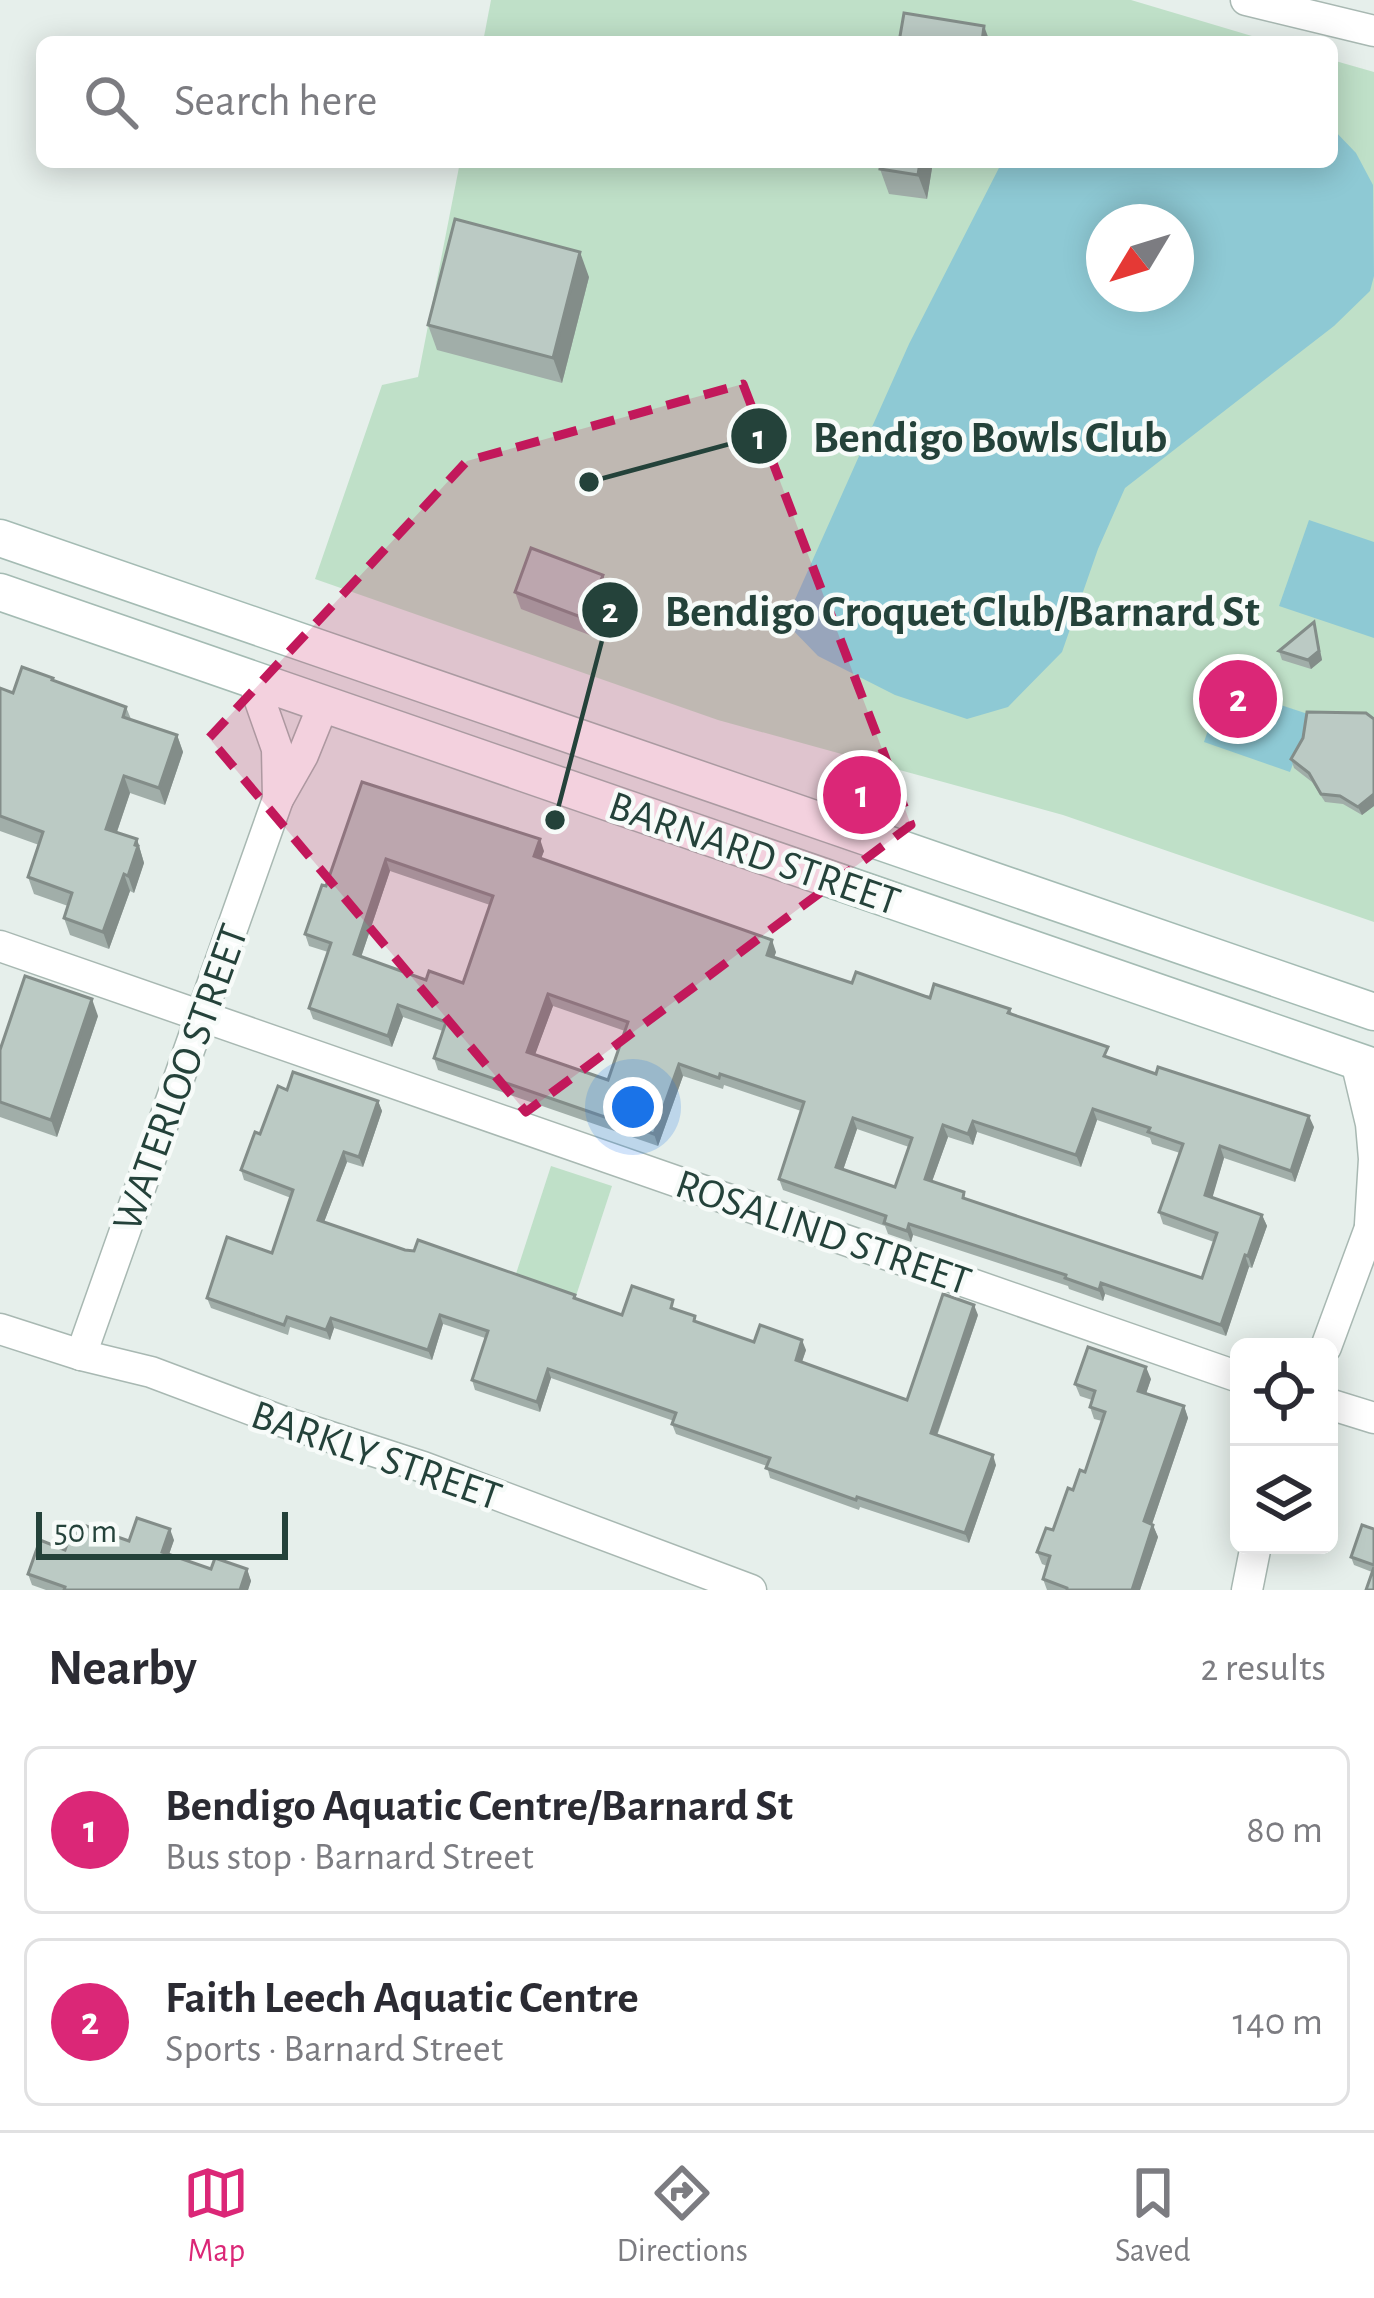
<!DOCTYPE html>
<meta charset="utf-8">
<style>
body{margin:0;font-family:"Alegreya Sans",sans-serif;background:#f2f2f3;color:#2b2b33}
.controls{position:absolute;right:36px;bottom:36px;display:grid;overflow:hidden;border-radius:18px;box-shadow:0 6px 30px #0003}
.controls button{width:108px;height:108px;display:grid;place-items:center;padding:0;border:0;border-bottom:3px solid #e1e1e2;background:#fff;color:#2b2b33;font:60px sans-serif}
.compass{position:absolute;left:1086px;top:204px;width:108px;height:108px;border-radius:50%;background:#fff;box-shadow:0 6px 30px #0003;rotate:232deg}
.scale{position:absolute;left:36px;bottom:30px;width:252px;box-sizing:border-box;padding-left:12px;border:6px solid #24423a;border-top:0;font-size:33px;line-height:42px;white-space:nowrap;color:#24423a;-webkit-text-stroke:9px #f7fbf9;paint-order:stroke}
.you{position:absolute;left:633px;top:1107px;width:42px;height:42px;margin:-30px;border:9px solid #fff;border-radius:50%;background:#1a73e8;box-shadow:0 0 0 18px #1a73e833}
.badge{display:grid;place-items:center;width:78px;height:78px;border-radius:50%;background:#db2777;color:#fff;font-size:39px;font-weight:700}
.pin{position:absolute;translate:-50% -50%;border:6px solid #fff;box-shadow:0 3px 12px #0006}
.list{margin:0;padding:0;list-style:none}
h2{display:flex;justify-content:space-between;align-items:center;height:156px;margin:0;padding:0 48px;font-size:51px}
h2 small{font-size:39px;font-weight:400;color:#7c7c81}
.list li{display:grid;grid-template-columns:78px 1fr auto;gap:36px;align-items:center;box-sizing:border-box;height:168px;margin:0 24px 24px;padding:0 24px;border:3px solid #e1e1e2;border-radius:18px}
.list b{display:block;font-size:45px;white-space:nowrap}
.list p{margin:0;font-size:39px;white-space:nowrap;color:#7c7c81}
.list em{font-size:39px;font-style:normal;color:#7c7c81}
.icon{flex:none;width:66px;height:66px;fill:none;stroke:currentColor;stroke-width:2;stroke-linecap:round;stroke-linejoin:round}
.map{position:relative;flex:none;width:1374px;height:1590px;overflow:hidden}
.search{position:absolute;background:#fff;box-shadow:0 6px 30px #0003;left:36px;right:36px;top:36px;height:132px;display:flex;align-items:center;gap:30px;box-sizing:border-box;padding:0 42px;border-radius:18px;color:#7c7c81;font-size:45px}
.sheet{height:540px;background:#fff}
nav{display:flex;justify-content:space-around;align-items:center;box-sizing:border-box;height:168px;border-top:3px solid #e1e1e2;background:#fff;font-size:33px;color:#7c7c81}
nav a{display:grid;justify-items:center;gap:6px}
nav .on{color:#db2777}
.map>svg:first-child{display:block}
.green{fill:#bfe0c8;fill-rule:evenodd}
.water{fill:#8ec9d4;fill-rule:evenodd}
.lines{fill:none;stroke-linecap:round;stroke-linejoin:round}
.street-casing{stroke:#a8b8b2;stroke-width:33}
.secondary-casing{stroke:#a4bbb3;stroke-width:39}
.street{stroke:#fff;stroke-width:30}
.secondary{stroke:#fff;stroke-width:36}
.wall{fill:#a1aea9;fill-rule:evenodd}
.shaded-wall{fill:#838d89}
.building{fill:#bbcac4;stroke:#838d89;stroke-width:3;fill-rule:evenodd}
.marked{fill:#c2185b;fill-opacity:0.2;stroke:#c2185b;stroke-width:9;stroke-dasharray:24 15;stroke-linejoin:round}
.labels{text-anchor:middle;stroke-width:9;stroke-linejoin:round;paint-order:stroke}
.street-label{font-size:42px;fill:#24423a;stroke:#f7fbf9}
.leader{fill:none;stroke:#24423a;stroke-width:4.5}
.callout-dot{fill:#24423a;stroke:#f7fbf9;stroke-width:4.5}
.mark-label{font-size:36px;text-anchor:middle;font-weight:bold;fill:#fff}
.callout-label{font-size:45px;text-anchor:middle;font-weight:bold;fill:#24423a;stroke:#f7fbf9;stroke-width:9;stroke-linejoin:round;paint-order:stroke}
</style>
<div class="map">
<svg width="1374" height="1590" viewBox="0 0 1374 1590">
<rect width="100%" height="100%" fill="#e6efeb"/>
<!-- green -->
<g class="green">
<path d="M491,0H1131L1272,42H483Z"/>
<path d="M1332,60L1374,72V922L1063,815L718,720L315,579L382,385L418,377L460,162H1332ZM1104,222H1176V294H1104Z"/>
<path d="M551,1166L612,1186L574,1302L513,1283Z"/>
</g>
<!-- water -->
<g class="water">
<path d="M1332,128L1356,153L1373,185L1374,276L1370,291L1334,326L1125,488L1098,549L1062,652L1008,707L967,719L895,695L818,656L785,622L909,344L1002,162H1332ZM1104,222H1176V294H1104Z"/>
<path d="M1309,520L1374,542V638L1279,606Z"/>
<path d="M1223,686L1311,715L1290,772L1204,742Z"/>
</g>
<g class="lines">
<defs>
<g id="street">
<path d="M1246,0L1374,31"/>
<path d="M252,678L277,749L278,799"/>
<path d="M0,946L1239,1377"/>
<path d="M1356,1061L1371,1124L1374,1159L1370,1224"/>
<path d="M0,1329L81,1355L151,1372L284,1422L423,1467L751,1590"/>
<path d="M1326,1347L1374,1217"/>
<path d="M81,1355L278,799L303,755L324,703"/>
<path d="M1329,1404L1374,1418"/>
<path d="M1247,1590L1256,1545"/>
</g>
<g id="secondary">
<path d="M0,538L1374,1012"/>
<path d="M0,592L1374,1067"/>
</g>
</defs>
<!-- street casing -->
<use href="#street" class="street-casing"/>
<!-- secondary casing -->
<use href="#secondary" class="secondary-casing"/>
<!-- street -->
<use href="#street" class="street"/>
<!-- secondary -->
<use href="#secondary" class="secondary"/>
</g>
<!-- wall -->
<g class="wall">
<path d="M881,162H933L927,199L889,194L880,169Z"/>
<path d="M589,277L562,383L437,350L428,325Z"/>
<path d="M515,592H609L592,636L521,609Z"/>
<path d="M1314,622L1322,660L1311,669L1282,660L1279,651Z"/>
<path d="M54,681L126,707L131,719L177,735L183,752L165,805L130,793L117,832L137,839L144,863L134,893L130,891L109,949L70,935L64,918L68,906L34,894L28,877L39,845L0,831V688L13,693Z"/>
<path d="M1374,719V806L1362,815L1343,804L1325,802L1312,782L1294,768L1291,759Z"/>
<path d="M362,782L544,851L541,858L776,952L774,957L852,983L1010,1009L1012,1014L1112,1058L1314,1127L1295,1182L1224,1158L1212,1197L1262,1215L1267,1226L1252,1268L1249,1267L1226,1336L1105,1294L1103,1301L1069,1289L1068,1286L913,1235L911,1242L888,1234L885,1226L783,1190L779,1179L801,1111L724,1085L723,1089L683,1076L658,1146L438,1070L434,1058L443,1031L403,1017L392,1047L313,1019L309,1008L328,952L309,946L305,934L326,886ZM390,871L490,905L463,983L426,980L361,957ZM553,1006L625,1031L608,1080L535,1054ZM1097,1120L1150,1138L1152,1144L1180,1153L1159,1212L1163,1224L1214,1242L1202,1278L967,1199L932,1181L948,1137L973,1145L977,1132L1081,1167ZM857,1129L909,1147L895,1187L843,1170Z"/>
<path d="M98,1016L57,1137L0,1117V1050Z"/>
<path d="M287,1090L378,1101L382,1111L363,1167L347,1162L324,1222L405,1250L575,1295L576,1299L622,1315L677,1310L697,1322L754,1342L806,1350L802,1362L907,1400L978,1315L937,1436L996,1465L969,1543L860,1507L859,1510L770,1478L767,1466L676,1434L672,1424L674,1421L551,1378L540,1412L475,1390L472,1380L485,1338L443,1324L432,1360L334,1328L330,1340L290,1327L288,1335L211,1308L207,1298L272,1253L291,1198L244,1180L241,1170Z"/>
<path d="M1151,1379L1146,1393L1184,1406L1188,1418L1152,1524L1158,1537L1140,1590H1047L1043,1579L1047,1566L1042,1564L1037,1552L1053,1530L1073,1490L1085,1472L1102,1421L1094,1419L1090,1407L1092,1400L1080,1396L1075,1384Z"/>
<path d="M1374,1529V1590L1372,1572L1354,1565L1351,1557Z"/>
<path d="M174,1540L169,1554L211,1569H247L251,1581L248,1590H46L32,1585L28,1574L65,1550L129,1541Z"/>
</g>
<!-- shaded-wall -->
<g class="shaded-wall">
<path d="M984,26L990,42H982Z"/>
<path d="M920,162H933L927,199L918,175Z"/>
<path d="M580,252L589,277L562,383L553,358Z"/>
<path d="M603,575L609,592L592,636L586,619Z"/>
<path d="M1314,622L1322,660L1311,669L1308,660Z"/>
<path d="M177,735L183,752L165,805L159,788Z"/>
<path d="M124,776L130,793L112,846L106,829Z"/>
<path d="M1374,794V806L1362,815L1358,807Z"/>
<path d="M137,839L144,863L134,893L128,876Z"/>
<path d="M540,839L544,851L538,867L534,856Z"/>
<path d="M386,859L390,871L358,966L354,954Z"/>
<path d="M124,874L130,891L109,949L103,932Z"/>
<path d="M772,940L776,952L771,966L767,955Z"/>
<path d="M548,994L553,1006L532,1063L527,1052Z"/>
<path d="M92,999L98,1016L57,1137L51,1120Z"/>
<path d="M398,1005L403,1017L392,1047L388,1036Z"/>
<path d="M679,1064L683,1076L658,1146L654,1134Z"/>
<path d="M378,1101L382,1111L363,1167L359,1157Z"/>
<path d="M1093,1109L1097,1120L1081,1167L1076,1155Z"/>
<path d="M1309,1116L1314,1127L1295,1182L1291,1171Z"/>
<path d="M853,1118L857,1129L840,1179L836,1167Z"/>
<path d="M973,1121L977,1132L973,1145L968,1134Z"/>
<path d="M943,1125L948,1137L929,1190L925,1179Z"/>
<path d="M1220,1146L1224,1158L1210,1206L1205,1195Z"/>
<path d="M344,1152L347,1162L321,1230L318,1220Z"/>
<path d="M1262,1215L1267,1226L1252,1268L1248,1256Z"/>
<path d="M909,1224L913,1235L911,1242L907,1231Z"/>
<path d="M1245,1255L1249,1267L1226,1336L1221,1325Z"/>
<path d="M1101,1283L1105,1294L1103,1301L1099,1290Z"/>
<path d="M974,1305L978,1315L934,1443L931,1433Z"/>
<path d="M440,1315L443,1324L432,1360L428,1350Z"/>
<path d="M331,1318L334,1328L330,1340L326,1330Z"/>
<path d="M802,1340L806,1350L799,1370L796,1360Z"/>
<path d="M1146,1367L1151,1379L1143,1403L1138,1391Z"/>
<path d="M548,1369L551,1378L540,1412L537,1402Z"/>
<path d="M1184,1406L1188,1418L1149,1533L1144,1521Z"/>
<path d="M993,1455L996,1465L969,1543L965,1533Z"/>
<path d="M1153,1525L1158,1537L1140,1590H1132Z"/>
<path d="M170,1529L174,1540L166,1563L162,1552Z"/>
<path d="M247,1569L251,1581L248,1590H240Z"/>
</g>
<!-- building -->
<g class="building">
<path d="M904,13L984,26L982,42H899Z"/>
<path d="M881,162H920L918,175L880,169Z"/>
<path d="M455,219L580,252L553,358L428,325Z"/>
<path d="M531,548L603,575L586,619L515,592Z"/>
<path d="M1314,622L1319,651L1308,660L1279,651Z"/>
<path d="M22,667L53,678L52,680L126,707L123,717L177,735L159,788L124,776L106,829L137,839L135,845L138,846L128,876L124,874L103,932L64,918L72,893L28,877L43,832L0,816V688L13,693Z"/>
<path d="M1307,712L1366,713L1374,719V794L1358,807L1340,796L1321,794L1309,773L1291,759L1303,738Z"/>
<path d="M362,782L540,839L534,856L772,940L767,955L852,983L856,972L930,998L934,984L1010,1009L1008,1013L1108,1047L1104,1056L1156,1074L1158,1067L1309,1116L1291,1171L1220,1146L1205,1195L1262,1215L1248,1256L1245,1255L1221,1325L1101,1283L1099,1290L1065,1278L1066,1275L909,1224L907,1231L884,1223L886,1216L779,1179L804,1102L720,1074L719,1078L679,1064L654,1134L434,1058L446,1022L398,1005L388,1036L309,1008L331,943L305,934L322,885L326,886ZM386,859L493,896L463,983L429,971L426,980L354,954ZM548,994L628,1022L608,1080L527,1052ZM1093,1109L1150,1128L1148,1132L1183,1144L1159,1212L1217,1233L1202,1278L963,1198L964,1192L925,1179L943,1125L968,1134L973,1121L1076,1155ZM853,1118L912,1138L895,1187L836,1167Z"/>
<path d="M25,976L92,999L51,1120L0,1102V1050Z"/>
<path d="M293,1072L378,1101L359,1157L344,1152L318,1220L405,1250L414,1251L418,1240L575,1295L574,1298L622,1315L632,1286L673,1300L671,1308L695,1316L694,1321L754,1342L760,1325L802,1340L796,1360L907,1400L943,1294L974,1305L931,1433L993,1455L965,1533L857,1497L856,1500L766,1468L770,1458L672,1424L676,1413L548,1369L537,1402L472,1380L488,1331L440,1315L428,1350L331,1318L326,1330L287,1317L284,1325L207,1298L227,1237L272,1253L293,1190L241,1170L255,1132L260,1134L278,1086L287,1090Z"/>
<path d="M1088,1347L1146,1367L1138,1391L1184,1406L1144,1521L1153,1525L1132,1590H1067V1588L1043,1579L1050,1556L1037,1552L1046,1528L1053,1530L1068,1488L1073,1490L1080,1470L1085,1472L1105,1412L1090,1407L1095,1391L1075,1384Z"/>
<path d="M137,1518L170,1529L162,1552L211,1569L215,1558L247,1569L240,1590H64L65,1587L28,1574L40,1540L65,1550L75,1522L129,1541Z"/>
<path d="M1362,1525L1374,1529V1565L1351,1557Z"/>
<path d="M1374,1567V1590H1366Z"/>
</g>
<!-- marked area -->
<path class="marked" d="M743,384L911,825L526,1112L209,738L467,461Z"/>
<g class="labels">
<!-- street labels -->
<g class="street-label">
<text transform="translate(755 852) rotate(19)" y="15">BARNARD STREET</text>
<text transform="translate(179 1077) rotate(-70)" y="15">WATERLOO STREET</text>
<text transform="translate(824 1231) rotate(19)" y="15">ROSALIND STREET</text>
<text transform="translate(377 1454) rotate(19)" y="15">BARKLY STREET</text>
</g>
</g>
<!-- callouts -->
<path class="leader" d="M589 482L759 436M555 820L610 610"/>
<g class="callout-dot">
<circle cx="589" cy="482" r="12"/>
<circle cx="555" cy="820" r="12"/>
<circle cx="759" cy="436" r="30"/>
<circle cx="610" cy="610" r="30"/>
</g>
<g class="mark-label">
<text x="759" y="449">1</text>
<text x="610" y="622">2</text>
</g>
<g class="callout-label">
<text x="990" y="452">Bendigo Bowls Club</text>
<text x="962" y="626">Bendigo Croquet Club/Barnard St</text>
</g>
</svg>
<div class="controls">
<button><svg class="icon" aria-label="locate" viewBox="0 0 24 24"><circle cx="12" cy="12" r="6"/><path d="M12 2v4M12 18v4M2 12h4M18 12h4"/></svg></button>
<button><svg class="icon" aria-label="layers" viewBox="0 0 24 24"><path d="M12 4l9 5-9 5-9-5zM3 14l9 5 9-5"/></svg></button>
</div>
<svg class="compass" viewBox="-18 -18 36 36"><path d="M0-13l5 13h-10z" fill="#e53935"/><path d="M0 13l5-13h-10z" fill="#7c7c81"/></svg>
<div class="scale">50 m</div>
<div class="you"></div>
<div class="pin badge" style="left:862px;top:795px">1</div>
<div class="pin badge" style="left:1238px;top:699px">2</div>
<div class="search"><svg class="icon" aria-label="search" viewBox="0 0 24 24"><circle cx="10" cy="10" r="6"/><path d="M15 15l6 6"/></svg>Search here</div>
</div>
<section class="sheet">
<h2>Nearby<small>2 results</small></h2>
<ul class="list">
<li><span class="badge">1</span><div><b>Bendigo Aquatic Centre/Barnard St</b><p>Bus stop · Barnard Street</p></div><em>80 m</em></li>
<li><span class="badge">2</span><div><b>Faith Leech Aquatic Centre</b><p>Sports · Barnard Street</p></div><em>140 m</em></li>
</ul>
</section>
<nav>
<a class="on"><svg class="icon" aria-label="map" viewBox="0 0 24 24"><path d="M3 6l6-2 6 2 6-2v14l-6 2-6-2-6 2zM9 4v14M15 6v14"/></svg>Map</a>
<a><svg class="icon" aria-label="directions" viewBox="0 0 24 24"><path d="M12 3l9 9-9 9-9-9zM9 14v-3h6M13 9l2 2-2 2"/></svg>Directions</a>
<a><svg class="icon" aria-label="saved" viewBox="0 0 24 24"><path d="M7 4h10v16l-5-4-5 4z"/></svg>Saved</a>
</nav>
